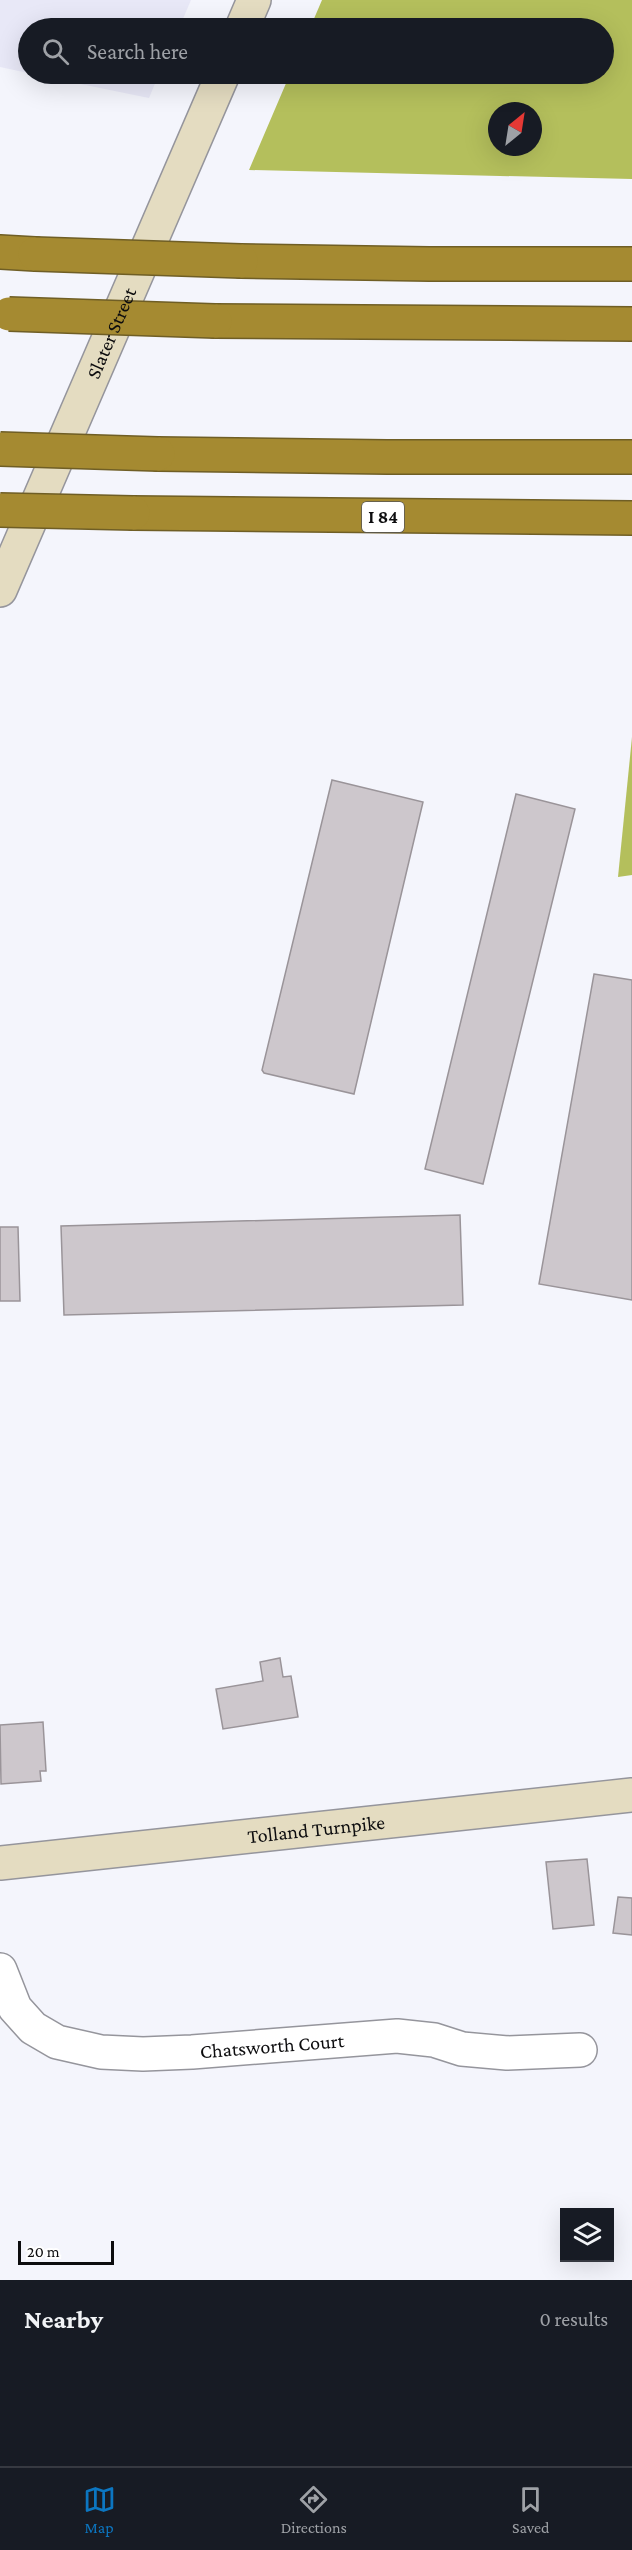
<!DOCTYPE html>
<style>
body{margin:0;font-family:"Crimson Pro",serif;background:#242831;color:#f1f3f6}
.controls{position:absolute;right:18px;bottom:18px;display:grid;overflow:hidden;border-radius:0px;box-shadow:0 6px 24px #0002}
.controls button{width:54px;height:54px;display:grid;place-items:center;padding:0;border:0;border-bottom:2px solid #363941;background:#171b24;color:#f1f3f6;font:30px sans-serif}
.compass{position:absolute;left:488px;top:102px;width:54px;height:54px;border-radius:50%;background:#171b24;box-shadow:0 6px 24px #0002;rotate:30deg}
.scale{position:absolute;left:18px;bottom:15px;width:96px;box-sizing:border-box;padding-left:6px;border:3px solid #0c0c0e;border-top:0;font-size:16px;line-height:21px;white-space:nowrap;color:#0c0c0e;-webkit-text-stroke:4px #fff;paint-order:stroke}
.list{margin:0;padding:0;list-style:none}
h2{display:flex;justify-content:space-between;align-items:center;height:78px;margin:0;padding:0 24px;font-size:26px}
h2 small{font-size:20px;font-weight:400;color:#9ea1a6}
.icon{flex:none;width:33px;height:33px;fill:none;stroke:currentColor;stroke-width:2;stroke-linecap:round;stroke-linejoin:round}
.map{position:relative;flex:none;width:632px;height:2280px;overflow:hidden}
.search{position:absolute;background:#171b24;box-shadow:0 6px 24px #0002;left:18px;right:18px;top:18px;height:66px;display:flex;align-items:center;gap:15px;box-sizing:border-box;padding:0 21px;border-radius:33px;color:#9ea1a6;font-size:22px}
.sheet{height:186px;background:#171b24}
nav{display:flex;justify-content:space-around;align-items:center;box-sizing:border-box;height:84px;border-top:2px solid #363941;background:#171b24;font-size:16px;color:#9ea1a6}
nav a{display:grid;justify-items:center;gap:3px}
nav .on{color:#0c76c1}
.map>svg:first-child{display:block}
.built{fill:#e8e8f7}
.forest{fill:#b4bf5c;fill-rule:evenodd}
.building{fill:#cdc7cc;stroke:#9a9499;stroke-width:1.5}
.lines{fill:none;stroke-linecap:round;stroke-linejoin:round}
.street-casing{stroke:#95959c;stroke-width:36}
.secondary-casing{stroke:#95959c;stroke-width:36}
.highway-casing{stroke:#6f5e25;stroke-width:36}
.street{stroke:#fff;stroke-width:33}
.secondary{stroke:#e4dcc1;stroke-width:33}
.highway{stroke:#a58a31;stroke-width:33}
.highway-bridge-casing{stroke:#6f5e25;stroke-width:36;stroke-linecap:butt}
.highway-bridge{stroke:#a58a31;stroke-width:33}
.labels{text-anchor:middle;stroke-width:4.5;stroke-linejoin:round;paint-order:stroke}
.shield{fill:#fff;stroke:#555556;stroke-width:1.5}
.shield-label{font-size:18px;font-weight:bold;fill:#0c0c0e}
.street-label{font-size:20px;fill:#0c0c0e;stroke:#fff}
</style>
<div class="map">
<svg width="632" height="2280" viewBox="0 0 632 2280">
<rect width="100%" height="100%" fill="#f4f5fc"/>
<!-- built -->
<g class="built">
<path d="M0,0H191L179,28H28V73L0,67Z"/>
<path d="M31,74H159L149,98Z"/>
</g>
<!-- forest -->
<g class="forest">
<path d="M322,0H632V179L249,170L290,74H604V28H310ZM497,111H533V147H497Z"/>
<path d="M632,737V875L618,877Z"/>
</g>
<!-- building -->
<g class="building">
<path d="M332,780L423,802L354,1094L264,1073L262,1070Z"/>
<path d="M516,794L575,809L483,1184L425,1169Z"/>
<path d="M594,974L632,980V1300L539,1284Z"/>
<path d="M460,1215L463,1305L64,1315L61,1226Z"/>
<path d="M0,1227H18L20,1301H0Z"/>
<path d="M280,1658L283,1677L291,1676L298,1717L223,1729L216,1689L263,1681L260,1662Z"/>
<path d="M43,1722L46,1771H40L41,1781L1,1784L0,1725Z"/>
<path d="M587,1859L594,1925L553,1929L546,1862Z"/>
<path d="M618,1897L632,1898V1935L613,1933Z"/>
</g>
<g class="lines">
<defs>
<g id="street">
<path id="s1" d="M0,1970L15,2008L33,2028L57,2042L101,2052L143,2054L192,2052L397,2036L434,2040L462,2049L507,2053L580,2050"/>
</g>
<g id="secondary">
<path d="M242,28L254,0"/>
<path id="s2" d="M0,590L223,74"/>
<path id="s3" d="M0,1863L632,1795"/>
</g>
<g id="highway">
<path d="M0,252L35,254"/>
<path d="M241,261L429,264H632"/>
<path d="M215,321L632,324"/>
<path d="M158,454L387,457H632"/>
<path d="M133,513L632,518"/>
</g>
</defs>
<!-- street casing -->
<use href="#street" class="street-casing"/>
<!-- secondary casing -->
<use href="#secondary" class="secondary-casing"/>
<!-- highway casing -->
<use href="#highway" class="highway-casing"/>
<!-- street -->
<use href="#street" class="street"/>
<!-- secondary -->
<use href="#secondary" class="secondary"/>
<!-- highway -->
<use href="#highway" class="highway"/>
<defs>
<g id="highway-bridge">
<path d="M35,254L241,261"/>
<path d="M9,314L215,321"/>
<path d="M0,449L158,454"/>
<path d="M0,510L133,513"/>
</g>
</defs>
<!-- highway-bridge casing -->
<use href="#highway-bridge" class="highway-bridge-casing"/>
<!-- highway-bridge -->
<use href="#highway-bridge" class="highway-bridge"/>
</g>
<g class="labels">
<!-- shield labels -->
<rect class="shield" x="362" y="502" width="42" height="30" rx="4.5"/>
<g class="shield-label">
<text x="383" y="523">I 84</text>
</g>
<!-- street labels -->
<g class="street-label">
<text dy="7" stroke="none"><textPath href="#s2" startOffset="280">Slater Street</textPath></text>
<text dy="7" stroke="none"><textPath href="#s3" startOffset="318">Tolland Turnpike</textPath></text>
<text dy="7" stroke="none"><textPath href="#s1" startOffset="312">Chatsworth Court</textPath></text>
</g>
</g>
</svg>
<div class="controls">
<button><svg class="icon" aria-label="layers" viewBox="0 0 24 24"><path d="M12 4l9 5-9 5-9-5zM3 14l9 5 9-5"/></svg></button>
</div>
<svg class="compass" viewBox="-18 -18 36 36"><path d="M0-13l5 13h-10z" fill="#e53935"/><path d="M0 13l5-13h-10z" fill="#9ea1a6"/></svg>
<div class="scale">20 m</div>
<div class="search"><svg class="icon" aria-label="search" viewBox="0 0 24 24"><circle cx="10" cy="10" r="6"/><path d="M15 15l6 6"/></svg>Search here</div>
</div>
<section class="sheet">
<h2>Nearby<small>0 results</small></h2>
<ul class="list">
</ul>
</section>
<nav>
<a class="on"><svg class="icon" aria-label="map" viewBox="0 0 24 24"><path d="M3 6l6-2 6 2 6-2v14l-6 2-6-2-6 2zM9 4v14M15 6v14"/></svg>Map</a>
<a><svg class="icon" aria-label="directions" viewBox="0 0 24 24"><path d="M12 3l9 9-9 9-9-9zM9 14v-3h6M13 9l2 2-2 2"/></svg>Directions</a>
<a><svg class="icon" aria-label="saved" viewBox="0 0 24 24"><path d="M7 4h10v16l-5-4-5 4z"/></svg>Saved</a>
</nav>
